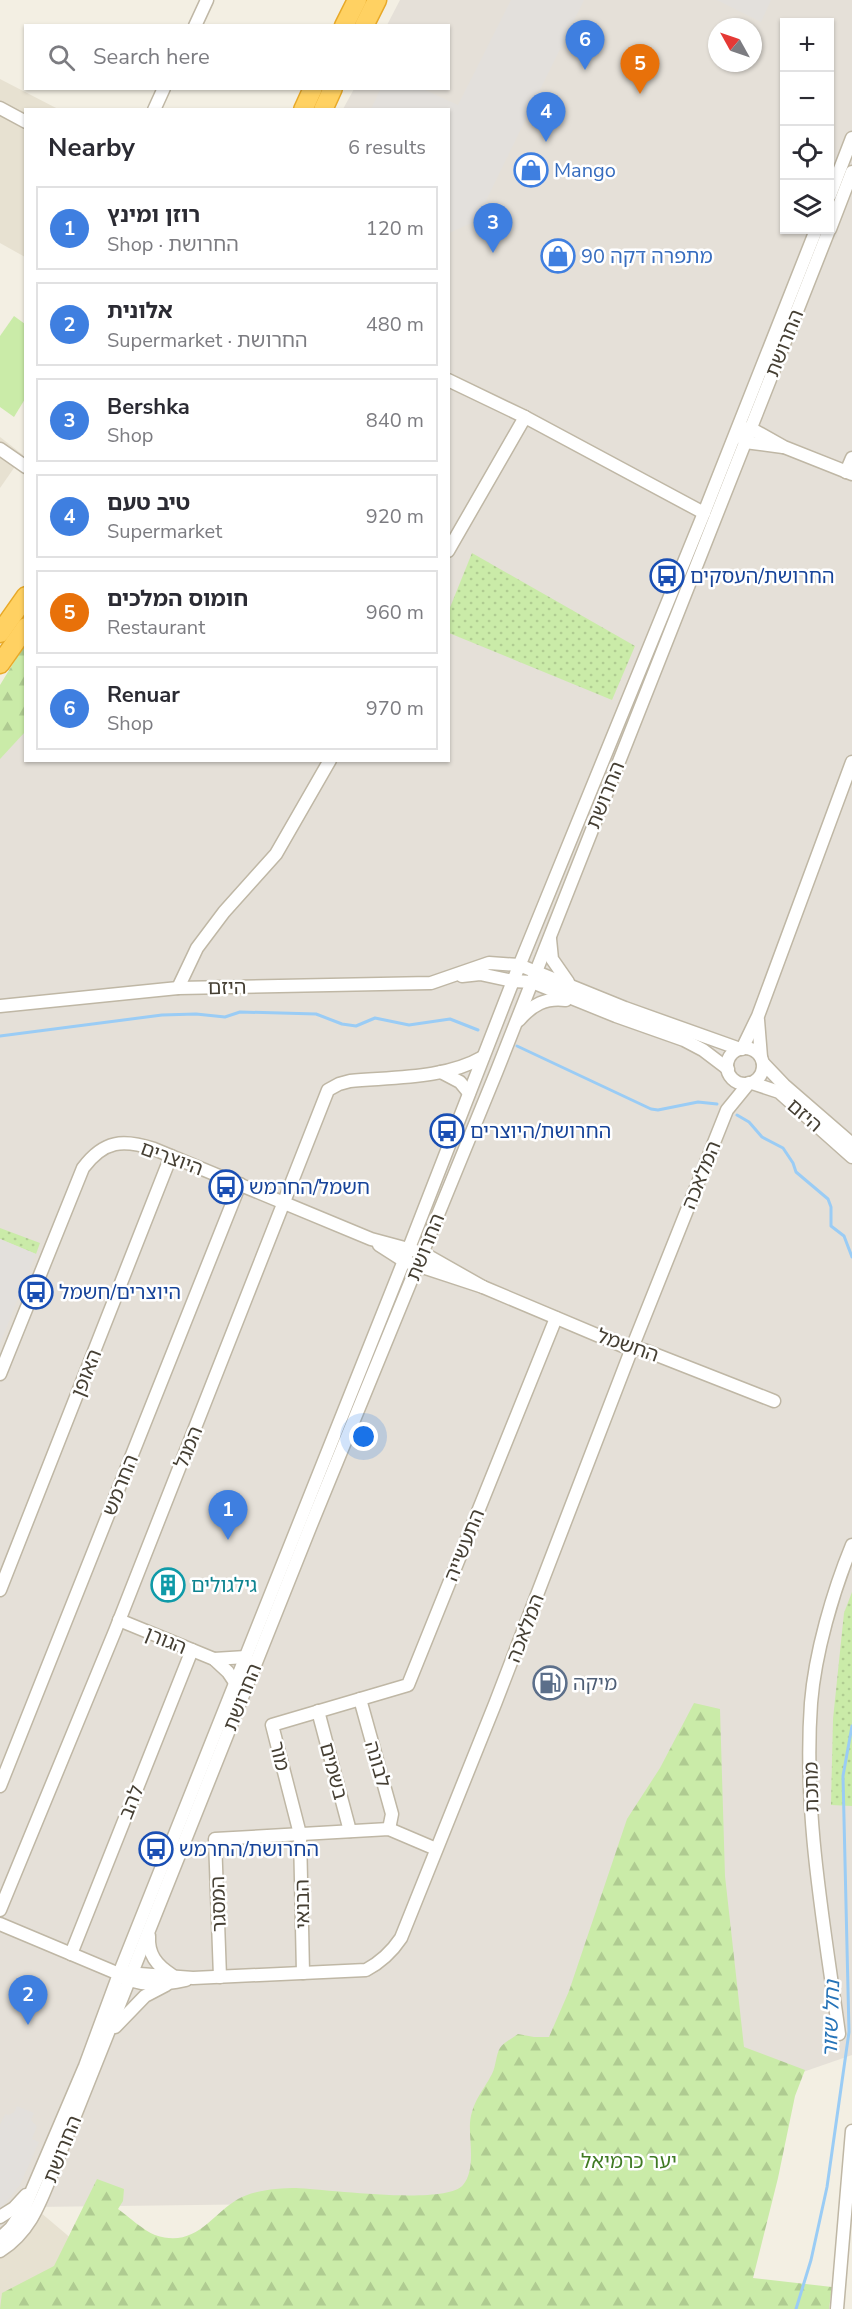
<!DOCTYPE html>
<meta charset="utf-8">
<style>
body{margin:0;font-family:"Nunito Sans","Noto Sans Hebrew",sans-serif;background:#f7f7f7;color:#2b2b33}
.controls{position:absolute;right:18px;top:18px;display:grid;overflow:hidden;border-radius:0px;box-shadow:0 2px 4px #0004}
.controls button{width:54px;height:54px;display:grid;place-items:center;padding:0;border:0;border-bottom:2px solid #e1e1e2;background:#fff;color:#2b2b33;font:30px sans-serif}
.compass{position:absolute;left:708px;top:18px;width:54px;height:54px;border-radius:50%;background:#fff;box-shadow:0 2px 4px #0004;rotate:310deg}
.you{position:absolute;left:364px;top:1437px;width:21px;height:21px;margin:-15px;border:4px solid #fff;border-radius:50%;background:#1a73e8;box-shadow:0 0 0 9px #1a73e833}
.badge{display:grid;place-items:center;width:39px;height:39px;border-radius:50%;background:#2563eb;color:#fff;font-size:20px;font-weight:700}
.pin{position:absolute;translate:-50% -50px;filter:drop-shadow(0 2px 3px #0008)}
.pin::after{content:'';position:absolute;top:32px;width:21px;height:18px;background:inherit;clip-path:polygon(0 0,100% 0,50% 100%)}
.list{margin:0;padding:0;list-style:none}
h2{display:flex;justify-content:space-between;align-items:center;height:78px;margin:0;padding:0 24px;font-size:26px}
h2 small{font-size:20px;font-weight:400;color:#7c7c81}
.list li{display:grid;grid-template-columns:39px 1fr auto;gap:18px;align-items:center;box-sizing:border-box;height:84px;margin:0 12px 12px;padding:0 12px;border:2px solid #e1e1e2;border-radius:0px}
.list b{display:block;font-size:22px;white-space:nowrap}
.list p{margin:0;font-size:20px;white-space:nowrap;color:#7c7c81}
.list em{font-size:20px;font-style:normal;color:#7c7c81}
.icon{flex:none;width:33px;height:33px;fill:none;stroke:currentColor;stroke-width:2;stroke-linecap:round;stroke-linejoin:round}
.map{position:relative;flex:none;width:852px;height:2309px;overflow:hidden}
.search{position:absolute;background:#fff;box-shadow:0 2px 4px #0004;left:24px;top:24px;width:426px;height:66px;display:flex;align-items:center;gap:15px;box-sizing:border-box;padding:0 21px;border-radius:0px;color:#7c7c81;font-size:22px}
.panel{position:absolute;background:#fff;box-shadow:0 2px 4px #0004;left:24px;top:108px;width:426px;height:654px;border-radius:0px}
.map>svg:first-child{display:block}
.residential{fill:#e7e1d1}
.industrial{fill:#e5e0d8;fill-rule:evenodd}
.grass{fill:url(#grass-dots)}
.forest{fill:url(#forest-firs)}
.park{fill:#caeba8}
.parking{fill:#e3e0dc}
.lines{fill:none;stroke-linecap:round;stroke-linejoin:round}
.stream{stroke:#9accf5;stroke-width:3}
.minor-casing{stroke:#bfb7a5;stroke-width:15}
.highway-casing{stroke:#e8a928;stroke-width:21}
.minor{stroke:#fff;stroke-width:12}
.highway{stroke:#ffd162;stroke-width:18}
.labels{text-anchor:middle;stroke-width:5;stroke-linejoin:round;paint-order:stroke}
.shop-label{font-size:20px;fill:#366cbe;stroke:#fff;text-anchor:start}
.street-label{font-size:20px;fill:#453f33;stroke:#fff}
.transit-label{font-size:20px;fill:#164399;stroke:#fff;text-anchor:start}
.culture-label{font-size:20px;fill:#0d838f;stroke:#fff;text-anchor:start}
.service-label{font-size:20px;fill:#4e5e75;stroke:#fff;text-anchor:start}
.park-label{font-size:20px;fill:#407a23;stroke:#fff}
.water-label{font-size:21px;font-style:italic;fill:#2573b8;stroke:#fff}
</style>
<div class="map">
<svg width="852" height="2309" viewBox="0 0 852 2309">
<defs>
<pattern id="grass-dots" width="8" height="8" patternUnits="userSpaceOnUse" patternTransform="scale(1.5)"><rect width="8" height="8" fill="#caeba8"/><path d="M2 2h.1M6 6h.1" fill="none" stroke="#afcb91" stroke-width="1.8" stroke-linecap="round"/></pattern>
<pattern id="forest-firs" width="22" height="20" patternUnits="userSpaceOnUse" patternTransform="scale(1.5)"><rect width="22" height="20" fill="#caeba8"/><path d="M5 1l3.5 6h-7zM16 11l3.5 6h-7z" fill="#afcb91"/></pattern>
</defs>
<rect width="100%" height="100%" fill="#f3efe3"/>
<!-- residential -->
<g class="residential">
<path d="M0,79L58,109L26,110L25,257L0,243Z"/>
<path d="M0,437L23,455L0,488Z"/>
<path d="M34,2207L73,2240L63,2309H0V2249Z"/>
</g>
<!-- industrial -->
<path class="industrial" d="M400,0H852V2055L428,2202L34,2207L0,2249V726L25,685L26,760H448V110L343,109L354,89L448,88V26L387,25ZM784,22H830V230H784ZM717,27H753V63H717Z"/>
<!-- grass -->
<g class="grass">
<path d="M472,553L635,646L612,700L449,633V610Z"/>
<path d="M0,1228L40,1243L36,1254L0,1239Z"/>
<path d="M852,1592V1806L831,1805L833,1719L844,1613Z"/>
</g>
<!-- forest -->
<g class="forest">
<path d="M25,644V732L0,759V685Z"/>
<path d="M694,1703L720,1709L725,1876L744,2047L805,2070L795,2096L778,2178L753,2278L832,2287L829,2309H0L2,2293L54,2266L97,2179L124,2189L123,2201L118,2209C128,2216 144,2231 155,2235C195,2249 211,2215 238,2199C254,2190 279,2188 296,2188C326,2189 445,2206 463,2185C476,2169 469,2142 470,2123C472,2102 483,2091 492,2074C496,2066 496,2054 500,2048C504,2042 513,2038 518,2034L534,2037H549L569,1991L627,1819L660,1768Z"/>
</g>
<!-- park -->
<path class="park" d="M14,316L25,324V399L14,417L0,407V336Z"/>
<!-- parking -->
<g class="parking">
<path d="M511,0H584L476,221L449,233L448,110L371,109L381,88L423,89L458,105Z"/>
<path d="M717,0H771L761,22Z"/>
<path d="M0,1239L36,1254L0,1344Z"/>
<path d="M17,2106L34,2113L31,2120L37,2126L32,2139L39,2142L20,2185L0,2210V2125L5,2114L9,2115L14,2112Z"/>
</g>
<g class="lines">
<!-- stream -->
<g class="stream">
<path d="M0,1036L162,1015L196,1014L225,1017L240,1012L316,1014L342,1024L356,1026L375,1018L409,1025L450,1019L478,1030"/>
<path d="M517,1046L651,1109L658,1110L698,1102L717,1104"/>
<path d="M737,1115L749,1122L762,1137L783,1148L793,1163L796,1172L828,1199L831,1207V1226L844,1236L852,1257"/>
<path d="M796,2309L811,2260L827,2187L849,2032L843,1776L852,1726"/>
</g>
<defs>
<g id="minor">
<path d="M195,26L207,0"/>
<path d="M0,108L26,122"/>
<path d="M154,110L164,88"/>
<path d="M830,195L852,138"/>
<path d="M830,229L852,172"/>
<path d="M448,380L525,417"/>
<path d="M743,429L750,428L784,447L852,474"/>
<path d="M741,436L745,442L783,447"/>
<path d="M0,449L26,467"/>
<path d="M846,472L852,458"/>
<path d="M448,551L525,417L704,513"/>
<path d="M550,939L552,959L568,982"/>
<path d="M462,976L480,974L513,981L532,982L616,1016L684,1040L703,1050L728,1069"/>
<path d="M178,988L197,948L224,912L276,854L330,760"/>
<path d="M0,1006L178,988L431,983L489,963L519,965L625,1008L740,1049"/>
<path d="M519,1020C532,1005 546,997 566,1000"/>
<path d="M758,1020L761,1057"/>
<circle cx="745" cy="1066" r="18"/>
<path d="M742,1049L758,1016L852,762"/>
<path d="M763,1063L784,1085L852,1144"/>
<path d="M441,1072L460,1082L469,1093"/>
<path d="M752,1083L779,1092L852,1157"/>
<path d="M379,1245L404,1261L483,1287L623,1346L644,1350L774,1401"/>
<path d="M0,1374L83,1168C104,1140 123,1139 154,1149L371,1239L423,1253L483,1287"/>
<path d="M0,1590L171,1156"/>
<path d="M119,1620L214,1659L228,1672L236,1684"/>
<path d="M214,1659L246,1657"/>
<path d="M360,1699L392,1814L389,1829"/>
<path d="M318,1711L350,1831"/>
<path d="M0,1786L240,1184"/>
<path d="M0,1910L115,1631L328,1090L339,1084L350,1081C393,1077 445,1079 483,1057"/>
<path d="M0,1924L119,1974C140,1988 162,1985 186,1980"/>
<path d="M149,1936C148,1954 156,1965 172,1975"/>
<path d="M71,1954L192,1650"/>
<path d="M126,1973L193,1978L366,1970C381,1962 391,1953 401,1938L495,1704L632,1348L727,1110L749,1083"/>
<path d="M303,1973L300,1834L272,1725L408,1685L556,1318"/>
<path d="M220,1977L215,1839L389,1829L436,1849"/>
<path d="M115,2027L145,1996L166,1985"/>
<path d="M839,2034C824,1924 803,1814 811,1703C815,1653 833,1591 852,1545"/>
<path d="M0,2217L14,2208L26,2195"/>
<path d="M0,2238L11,2228L24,2209L85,2066L119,1974L409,1248L513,981L704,513L816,230"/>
<path d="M0,2251C28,2233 38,2208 50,2178L311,1525L496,1073L829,230"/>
<path d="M837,2309L852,2131"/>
</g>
<g id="highway">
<path d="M344,26L357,0"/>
<path d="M364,26L377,0"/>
<path d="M303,110L313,88"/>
<path d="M323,110L333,88"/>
<path d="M0,633L26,596"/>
<path d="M0,664L26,627"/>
</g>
</defs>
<!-- minor casing -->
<use href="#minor" class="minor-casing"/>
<!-- highway casing -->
<use href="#highway" class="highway-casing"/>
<!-- minor -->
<use href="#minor" class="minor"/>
<!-- highway -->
<use href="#highway" class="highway"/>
</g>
<!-- icons -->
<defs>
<symbol id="shop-ring" viewBox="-11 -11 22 22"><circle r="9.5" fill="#fff" stroke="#3f7fe0" stroke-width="1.5"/><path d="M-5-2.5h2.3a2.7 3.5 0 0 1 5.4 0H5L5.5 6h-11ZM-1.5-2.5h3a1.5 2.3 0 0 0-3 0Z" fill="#3f7fe0"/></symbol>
<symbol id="bus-ring" viewBox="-11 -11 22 22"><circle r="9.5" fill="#fff" stroke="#1a4fb4" stroke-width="1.5"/><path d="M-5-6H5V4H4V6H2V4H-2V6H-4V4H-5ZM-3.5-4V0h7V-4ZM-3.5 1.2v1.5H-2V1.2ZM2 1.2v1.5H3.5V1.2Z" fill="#1a4fb4"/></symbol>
<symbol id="building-ring" viewBox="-11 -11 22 22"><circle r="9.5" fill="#fff" stroke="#0f9aa8" stroke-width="1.5"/><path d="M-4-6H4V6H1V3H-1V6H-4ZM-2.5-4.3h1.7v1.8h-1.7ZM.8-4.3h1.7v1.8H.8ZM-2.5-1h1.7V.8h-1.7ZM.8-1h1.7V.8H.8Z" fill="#0f9aa8"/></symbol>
<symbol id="fuel-ring" viewBox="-11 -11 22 22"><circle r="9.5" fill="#fff" stroke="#5c6f8a" stroke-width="1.5"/><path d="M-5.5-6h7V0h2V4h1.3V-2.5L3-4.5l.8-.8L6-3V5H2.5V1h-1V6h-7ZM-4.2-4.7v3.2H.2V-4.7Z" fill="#5c6f8a"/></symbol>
</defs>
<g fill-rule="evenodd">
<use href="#shop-ring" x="512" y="151" width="38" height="38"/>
<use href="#shop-ring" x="539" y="237" width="38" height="38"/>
<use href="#bus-ring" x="648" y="557" width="38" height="38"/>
<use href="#bus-ring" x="428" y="1112" width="38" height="38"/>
<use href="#bus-ring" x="207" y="1168" width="38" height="38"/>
<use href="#bus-ring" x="17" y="1273" width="38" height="38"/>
<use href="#building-ring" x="149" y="1566" width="38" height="38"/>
<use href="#fuel-ring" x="531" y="1664" width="38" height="38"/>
<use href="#bus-ring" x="137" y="1830" width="38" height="38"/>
</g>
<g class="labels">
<!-- shop labels -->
<g class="shop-label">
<text x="554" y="177">Mango</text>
<text x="581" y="263">מתפרה דקה 90</text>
</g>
<!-- street labels -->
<g class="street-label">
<text transform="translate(784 343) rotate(-68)" y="7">החרושת</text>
<text transform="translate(605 795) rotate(-68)" y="7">החרושת</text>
<text transform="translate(227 987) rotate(-1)" y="7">היזם</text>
<text transform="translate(805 1115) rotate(41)" y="7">היזם</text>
<text transform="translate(172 1158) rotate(20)" y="7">היוצרים</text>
<text transform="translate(701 1175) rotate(-68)" y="7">המלאכה</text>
<text transform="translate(425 1247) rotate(-68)" y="7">החרושת</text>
<text transform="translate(628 1345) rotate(19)" y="7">החשמל</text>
<text transform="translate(86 1373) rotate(-68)" y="7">האופן</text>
<text transform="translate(188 1447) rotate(-68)" y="7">המגל</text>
<text transform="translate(120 1485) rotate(-68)" y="7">החרמש</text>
<text transform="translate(464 1545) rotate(-68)" y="7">התעשייה</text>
<text transform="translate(525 1628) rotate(-69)" y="7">המלאכה</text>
<text transform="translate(166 1640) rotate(22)" y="7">הגורן</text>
<text transform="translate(242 1697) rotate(-68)" y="7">החרושת</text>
<text transform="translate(280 1756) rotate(76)" y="7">מור</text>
<text transform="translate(378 1764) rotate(74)" y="7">לבונה</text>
<text transform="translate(334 1771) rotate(75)" y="7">בשמים</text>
<text transform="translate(811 1787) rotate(-91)" y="7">מתכת</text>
<text transform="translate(131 1802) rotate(-68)" y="7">להב</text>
<text transform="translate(218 1904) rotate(-92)" y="7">המסגר</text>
<text transform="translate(302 1904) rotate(-91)" y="7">הבנאי</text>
<text transform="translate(62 2149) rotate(-68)" y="7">החרושת</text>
</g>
<!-- transit labels -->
<g class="transit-label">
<text x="690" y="583">החרושת/העסקים</text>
<text x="470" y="1138">החרושת/היוצרים</text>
<text x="249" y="1194">חשמל/החרמש</text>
<text x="59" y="1299">היוצרים/חשמל</text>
<text x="179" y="1856">החרושת/החרמש</text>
</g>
<!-- culture labels -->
<g class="culture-label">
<text x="191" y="1592">גילגולים</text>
</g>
<!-- service labels -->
<g class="service-label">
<text x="573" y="1690">מיקה</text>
</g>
<!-- park labels -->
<g class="park-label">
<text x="629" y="2168">יער כרמיאל</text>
</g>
<!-- water labels -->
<g class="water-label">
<text transform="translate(831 2019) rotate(-88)" y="7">נחל שזור</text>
</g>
</g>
</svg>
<div class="controls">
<button>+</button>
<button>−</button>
<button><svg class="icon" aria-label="locate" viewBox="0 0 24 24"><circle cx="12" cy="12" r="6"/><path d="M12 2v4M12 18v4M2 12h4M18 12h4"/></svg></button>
<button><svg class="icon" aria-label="layers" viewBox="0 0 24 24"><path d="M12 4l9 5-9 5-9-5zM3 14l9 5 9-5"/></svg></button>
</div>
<svg class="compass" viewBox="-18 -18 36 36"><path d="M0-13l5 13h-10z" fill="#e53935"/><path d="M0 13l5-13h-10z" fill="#7c7c81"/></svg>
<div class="you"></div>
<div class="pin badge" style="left:228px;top:1540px;background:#3f7fe0">1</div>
<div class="pin badge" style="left:28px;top:2025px;background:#3f7fe0">2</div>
<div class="pin badge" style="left:493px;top:253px;background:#3f7fe0">3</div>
<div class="pin badge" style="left:546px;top:142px;background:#3f7fe0">4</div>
<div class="pin badge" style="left:640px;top:94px;background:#e8710a">5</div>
<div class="pin badge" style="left:585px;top:70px;background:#3f7fe0">6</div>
<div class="search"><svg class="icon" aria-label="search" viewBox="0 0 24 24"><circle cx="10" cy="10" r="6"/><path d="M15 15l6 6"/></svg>Search here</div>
<section class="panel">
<h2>Nearby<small>6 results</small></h2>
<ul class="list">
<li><span class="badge" style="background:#3f7fe0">1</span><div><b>רוזן ומינץ</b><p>Shop · החרושת</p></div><em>120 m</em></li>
<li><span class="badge" style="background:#3f7fe0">2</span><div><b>אלונית</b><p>Supermarket · החרושת</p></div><em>480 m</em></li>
<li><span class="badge" style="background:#3f7fe0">3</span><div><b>Bershka</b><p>Shop</p></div><em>840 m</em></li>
<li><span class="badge" style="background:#3f7fe0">4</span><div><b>טיב טעם</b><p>Supermarket</p></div><em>920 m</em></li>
<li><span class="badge" style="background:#e8710a">5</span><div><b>חומוס המלכים</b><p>Restaurant</p></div><em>960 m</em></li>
<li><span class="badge" style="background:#3f7fe0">6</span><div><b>Renuar</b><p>Shop</p></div><em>970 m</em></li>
</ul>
</section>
</div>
